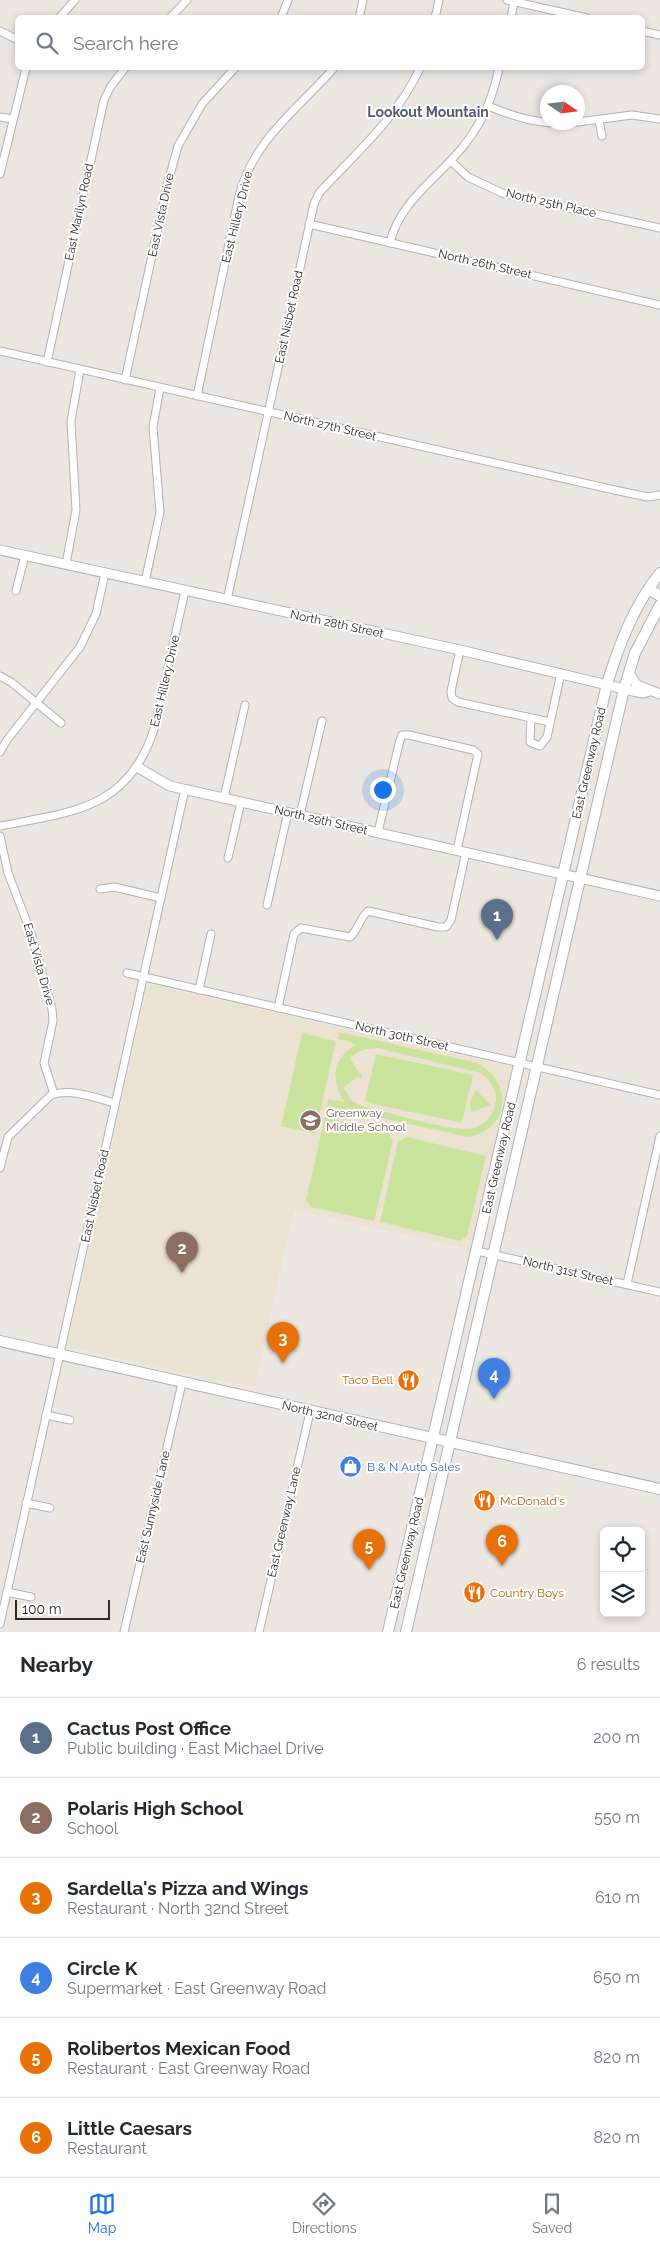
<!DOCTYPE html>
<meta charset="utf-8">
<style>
body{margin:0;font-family:Raleway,sans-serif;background:#f6f6f7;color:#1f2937}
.controls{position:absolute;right:15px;bottom:15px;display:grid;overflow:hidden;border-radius:8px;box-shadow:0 2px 8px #0003}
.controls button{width:45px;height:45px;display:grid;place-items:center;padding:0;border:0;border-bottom:1px solid #e0e1e3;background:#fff;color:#1f2937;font:25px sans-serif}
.compass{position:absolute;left:540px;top:85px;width:45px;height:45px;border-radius:50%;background:#fff;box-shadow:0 2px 8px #0003;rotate:103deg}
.scale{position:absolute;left:15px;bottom:12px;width:95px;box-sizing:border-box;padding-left:5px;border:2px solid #2c2c2c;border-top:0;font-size:14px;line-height:18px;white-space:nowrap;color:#2c2c2c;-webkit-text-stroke:4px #fff;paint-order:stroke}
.you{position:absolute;left:382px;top:789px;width:18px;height:18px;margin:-12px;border:4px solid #fff;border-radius:50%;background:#1a73e8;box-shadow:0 0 0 8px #1a73e833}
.badge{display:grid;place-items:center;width:32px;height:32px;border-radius:50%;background:#1a73e8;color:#fff;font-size:16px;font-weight:700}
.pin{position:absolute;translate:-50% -41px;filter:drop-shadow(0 1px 2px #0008)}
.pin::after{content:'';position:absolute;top:26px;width:18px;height:15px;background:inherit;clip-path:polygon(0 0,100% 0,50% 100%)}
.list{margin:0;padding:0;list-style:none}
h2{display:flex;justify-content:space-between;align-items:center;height:65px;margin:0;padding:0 20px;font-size:21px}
h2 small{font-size:16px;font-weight:400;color:#747a83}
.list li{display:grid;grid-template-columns:32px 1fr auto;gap:15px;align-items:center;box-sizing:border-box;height:80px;padding:0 20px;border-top:1px solid #e0e1e3}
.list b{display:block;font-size:19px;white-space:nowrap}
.list p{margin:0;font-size:16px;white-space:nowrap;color:#747a83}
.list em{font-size:16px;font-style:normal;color:#747a83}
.icon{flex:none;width:28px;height:28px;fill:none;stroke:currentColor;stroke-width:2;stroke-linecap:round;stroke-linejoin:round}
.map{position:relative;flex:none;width:660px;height:1632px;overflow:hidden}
.search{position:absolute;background:#fff;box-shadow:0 2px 8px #0003;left:15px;right:15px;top:15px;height:55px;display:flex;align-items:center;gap:12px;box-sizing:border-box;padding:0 18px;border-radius:8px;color:#747a83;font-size:19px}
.sheet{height:545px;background:#fff}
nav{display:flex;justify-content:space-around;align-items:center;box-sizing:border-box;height:70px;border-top:1px solid #e0e1e3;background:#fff;font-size:14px;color:#747a83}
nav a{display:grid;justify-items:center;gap:2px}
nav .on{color:#1a73e8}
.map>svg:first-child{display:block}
.education{fill:#ece2d1}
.pitch{fill:#cae49e;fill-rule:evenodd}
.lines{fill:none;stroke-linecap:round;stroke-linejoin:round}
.minor-casing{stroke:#b0b2bb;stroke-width:9}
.tertiary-casing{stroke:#b0b2bb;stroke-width:11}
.secondary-casing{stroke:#b0b2bb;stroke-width:12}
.minor{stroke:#fff;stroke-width:7}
.tertiary{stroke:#fff;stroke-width:9}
.secondary{stroke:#fff;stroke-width:10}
.labels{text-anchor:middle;stroke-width:4;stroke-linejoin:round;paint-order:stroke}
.street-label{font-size:12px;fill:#2c2c2c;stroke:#fff}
.education-label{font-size:12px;fill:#785e54;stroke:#fff;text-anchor:start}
.food-label{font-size:12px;fill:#c56008;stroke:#fff;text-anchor:start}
.shop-label{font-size:12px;fill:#366cbe;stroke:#fff;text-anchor:start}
.neighbourhood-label{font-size:14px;font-weight:bold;fill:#505979;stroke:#fff}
</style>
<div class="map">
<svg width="660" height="1632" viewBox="0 0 660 1632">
<rect width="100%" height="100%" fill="#ece6e0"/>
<!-- education -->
<path class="education" d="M152,985L511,1067L513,1073L472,1250L294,1210L254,1387L178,1372L71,1347L69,1340L147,989Z"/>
<!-- pitch -->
<g class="pitch">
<path d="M339,1032L477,1063C514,1082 510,1130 468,1137L327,1106L328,1099L344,1102C331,1078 331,1059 357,1044L338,1039ZM367,1049L377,1048L481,1073C491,1081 499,1092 495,1106C492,1117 482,1127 471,1129C455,1132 382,1111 362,1106L352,1101L343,1087L358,1077L361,1078L362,1074L359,1073L350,1058L358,1052Z"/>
<path d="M302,1033L336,1041L315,1134L281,1126Z"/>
<path d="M376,1054L473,1075L462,1123L365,1102Z"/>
<path d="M476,1090L491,1105L471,1112L470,1102Z"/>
<path d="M325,1117L388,1132L393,1141L374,1221L311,1207L306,1200Z"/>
<path d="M407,1137L486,1156L467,1236L460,1241L380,1222L398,1142Z"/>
</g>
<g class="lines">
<defs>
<g id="minor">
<path d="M507,0L587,18"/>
<path d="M59,18L75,0"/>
<path d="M170,18L187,0"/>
<path d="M281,18L288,0"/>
<path d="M359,18L363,0"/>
<path d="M435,18L439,0"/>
<path d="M511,18L514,2"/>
<path d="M0,31L18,40"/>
<path d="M642,31L660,35"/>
<path d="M488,106C517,118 544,126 575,122"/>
<path d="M0,117L12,119"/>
<path d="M599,120L602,136"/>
<path d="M578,122L632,115L660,119"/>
<path d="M451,161L468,177L502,193L660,228"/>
<path d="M0,174L26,68"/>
<path d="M309,224L660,305"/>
<path d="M390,243C399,201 441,176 465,144C484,120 493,96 499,68"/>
<path d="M0,351L619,491L648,497L660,495"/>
<path d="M47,362L104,100L111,86L125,68"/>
<path d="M125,380L168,182L178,146L202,104L235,68"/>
<path d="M197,396L239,196C253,140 298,109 334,68"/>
<path d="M66,564L76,510L71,421L80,370"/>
<path d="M145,582L160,512L153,427L160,388"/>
<path d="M16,591L25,555"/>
<path d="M227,600L314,204L319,193C355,154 398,117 420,68"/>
<path d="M460,650L451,691L452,698L458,702L550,722"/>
<path d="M0,676L11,682L61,723"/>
<path d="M531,718L530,742L540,746L547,737L561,673"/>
<path d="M0,752L7,740L80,647L96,614L105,573"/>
<path d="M224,798L245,705"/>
<path d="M300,815L322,721"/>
<path d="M0,826C73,812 130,809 155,726L185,591"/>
<path d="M378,832L400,740L402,735H409L473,750L478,754L457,850"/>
<path d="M0,836L8,873L31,933L52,1009L53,1021L44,1063L54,1094"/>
<path d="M228,858L241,802"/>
<path d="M100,889L114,887L161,898"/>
<path d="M267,905L288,812"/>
<path d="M127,973L660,1095"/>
<path d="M199,990L211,934"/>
<path d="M278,1008L294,934L301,928L350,937C359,929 359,919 368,911L438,927H446L451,920L466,852"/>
<path d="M0,1168L8,1137L51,1095C71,1088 96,1098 115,1103"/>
<path d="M477,1251L660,1292"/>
<path d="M627,1284L660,1136"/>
<path d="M46,1415L70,1420"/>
<path d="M26,1503L50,1508"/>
<path d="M7,1592L31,1597"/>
<path d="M0,1624L185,789"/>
<path d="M124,1632L182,1383"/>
<path d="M259,1632L310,1412"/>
</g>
<g id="tertiary">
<path d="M0,550L460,650L633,691L643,693L650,691"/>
<path d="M629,673L637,685L660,694"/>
<path d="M137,767L170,786L660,896"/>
</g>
<g id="secondary">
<path d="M649,589L660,596"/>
<path d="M0,1341L660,1489"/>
<path d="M388,1632L607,684C619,645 634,605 660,573"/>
<path d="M406,1632L624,689L635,653L660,605"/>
</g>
</defs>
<!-- minor casing -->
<use href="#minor" class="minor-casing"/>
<!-- tertiary casing -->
<use href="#tertiary" class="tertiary-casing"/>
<!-- secondary casing -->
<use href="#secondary" class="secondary-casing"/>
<!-- minor -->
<use href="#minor" class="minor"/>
<!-- tertiary -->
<use href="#tertiary" class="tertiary"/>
<!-- secondary -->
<use href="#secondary" class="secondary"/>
</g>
<!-- icons -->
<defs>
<symbol id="school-disc" viewBox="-11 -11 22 22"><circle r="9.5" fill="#8d6e63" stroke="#fff"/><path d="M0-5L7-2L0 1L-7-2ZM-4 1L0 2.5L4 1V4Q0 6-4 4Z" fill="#fff"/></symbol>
<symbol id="restaurant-disc" viewBox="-11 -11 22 22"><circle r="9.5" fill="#e8710a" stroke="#fff"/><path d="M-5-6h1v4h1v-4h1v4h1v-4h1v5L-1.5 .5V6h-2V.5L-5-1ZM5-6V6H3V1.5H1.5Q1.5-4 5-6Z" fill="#fff"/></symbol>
<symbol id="shop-disc" viewBox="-11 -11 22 22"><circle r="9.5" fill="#3f7fe0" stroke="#fff"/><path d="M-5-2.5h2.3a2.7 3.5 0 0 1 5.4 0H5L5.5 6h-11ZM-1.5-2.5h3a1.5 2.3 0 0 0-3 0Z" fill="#fff"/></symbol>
</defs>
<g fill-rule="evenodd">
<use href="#school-disc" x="298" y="1108" width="25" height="25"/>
<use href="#restaurant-disc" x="396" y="1368" width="25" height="25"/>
<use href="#shop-disc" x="338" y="1454" width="25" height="25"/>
<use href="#restaurant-disc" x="472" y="1488" width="25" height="25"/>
<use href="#restaurant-disc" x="462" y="1580" width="25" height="25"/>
</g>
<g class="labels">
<!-- street labels -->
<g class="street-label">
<text transform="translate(551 203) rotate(13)" y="4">North 25th Place</text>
<text transform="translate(79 212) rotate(-78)" y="4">East Marilyn Road</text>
<text transform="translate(161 215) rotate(-78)" y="4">East Vista Drive</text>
<text transform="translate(237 217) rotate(-76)" y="4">East Hillery Drive</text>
<text transform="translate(485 264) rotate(13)" y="4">North 26th Street</text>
<text transform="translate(289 317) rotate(-78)" y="4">East Nisbet Road</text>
<text transform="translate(330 426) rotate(13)" y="4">North 27th Street</text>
<text transform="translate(337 624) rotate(12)" y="4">North 28th Street</text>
<text transform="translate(165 681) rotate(-77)" y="4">East Hillery Drive</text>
<text transform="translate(589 763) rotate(-77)" y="4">East Greenway Road</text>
<text transform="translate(321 820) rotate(13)" y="4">North 29th Street</text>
<text transform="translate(39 964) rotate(74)" y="4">East Vista Drive</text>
<text transform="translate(402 1036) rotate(13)" y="4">North 30th Street</text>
<text transform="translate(499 1158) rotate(-77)" y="4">East Greenway Road</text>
<text transform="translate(95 1196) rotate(-78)" y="4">East Nisbet Road</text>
<text transform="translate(568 1271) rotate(13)" y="4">North 31st Street</text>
<text transform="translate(330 1416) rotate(13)" y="4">North 32nd Street</text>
<text transform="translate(153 1507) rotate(-77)" y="4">East Sunnyside Lane</text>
<text transform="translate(284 1522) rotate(-77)" y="4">East Greenway Lane</text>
<text transform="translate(407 1553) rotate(-77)" y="4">East Greenway Road</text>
</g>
<!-- education labels -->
<g class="education-label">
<text x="326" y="1117">Greenway<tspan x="326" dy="14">Middle School</tspan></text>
</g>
<!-- food labels -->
<g class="food-label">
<text x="393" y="1384" text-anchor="end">Taco Bell</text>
<text x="500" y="1505">McDonald's</text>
<text x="490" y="1597">Country Boys</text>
</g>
<!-- shop labels -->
<g class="shop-label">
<text x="367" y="1471">B &amp; N Auto Sales</text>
</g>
<!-- neighbourhood labels -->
<g class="neighbourhood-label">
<text x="428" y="117">Lookout Mountain</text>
</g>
</g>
</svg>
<div class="controls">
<button><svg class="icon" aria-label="locate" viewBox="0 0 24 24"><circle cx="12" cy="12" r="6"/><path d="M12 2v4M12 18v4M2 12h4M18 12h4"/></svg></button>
<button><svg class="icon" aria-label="layers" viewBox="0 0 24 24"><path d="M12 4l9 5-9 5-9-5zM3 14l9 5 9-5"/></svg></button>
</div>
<svg class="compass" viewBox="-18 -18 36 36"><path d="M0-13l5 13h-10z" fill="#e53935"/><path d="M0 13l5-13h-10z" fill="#747a83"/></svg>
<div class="scale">100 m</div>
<div class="you"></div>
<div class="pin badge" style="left:497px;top:940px;background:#5c6f8a">1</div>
<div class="pin badge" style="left:182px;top:1273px;background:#8d6e63">2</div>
<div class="pin badge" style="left:283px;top:1363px;background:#e8710a">3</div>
<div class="pin badge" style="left:494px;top:1399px;background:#3f7fe0">4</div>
<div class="pin badge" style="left:369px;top:1570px;background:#e8710a">5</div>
<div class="pin badge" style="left:502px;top:1566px;background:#e8710a">6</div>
<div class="search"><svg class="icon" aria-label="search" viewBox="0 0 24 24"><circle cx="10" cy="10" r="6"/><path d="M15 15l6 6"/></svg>Search here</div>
</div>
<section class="sheet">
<h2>Nearby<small>6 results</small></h2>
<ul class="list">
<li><span class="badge" style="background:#5c6f8a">1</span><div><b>Cactus Post Office</b><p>Public building · East Michael Drive</p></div><em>200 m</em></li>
<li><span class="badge" style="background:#8d6e63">2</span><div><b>Polaris High School</b><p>School</p></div><em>550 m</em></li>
<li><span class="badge" style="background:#e8710a">3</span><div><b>Sardella's Pizza and Wings</b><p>Restaurant · North 32nd Street</p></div><em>610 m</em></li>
<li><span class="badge" style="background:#3f7fe0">4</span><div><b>Circle K</b><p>Supermarket · East Greenway Road</p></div><em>650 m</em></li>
<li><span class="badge" style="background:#e8710a">5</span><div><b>Rolibertos Mexican Food</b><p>Restaurant · East Greenway Road</p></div><em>820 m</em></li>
<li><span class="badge" style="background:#e8710a">6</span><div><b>Little Caesars</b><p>Restaurant</p></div><em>820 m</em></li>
</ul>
</section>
<nav>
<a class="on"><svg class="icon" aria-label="map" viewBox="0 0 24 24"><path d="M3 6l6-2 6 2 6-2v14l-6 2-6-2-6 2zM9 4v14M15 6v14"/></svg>Map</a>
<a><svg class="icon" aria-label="directions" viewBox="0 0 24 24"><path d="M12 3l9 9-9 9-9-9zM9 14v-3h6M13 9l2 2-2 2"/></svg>Directions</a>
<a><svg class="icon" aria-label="saved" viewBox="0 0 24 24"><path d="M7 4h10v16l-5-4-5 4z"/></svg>Saved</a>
</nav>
